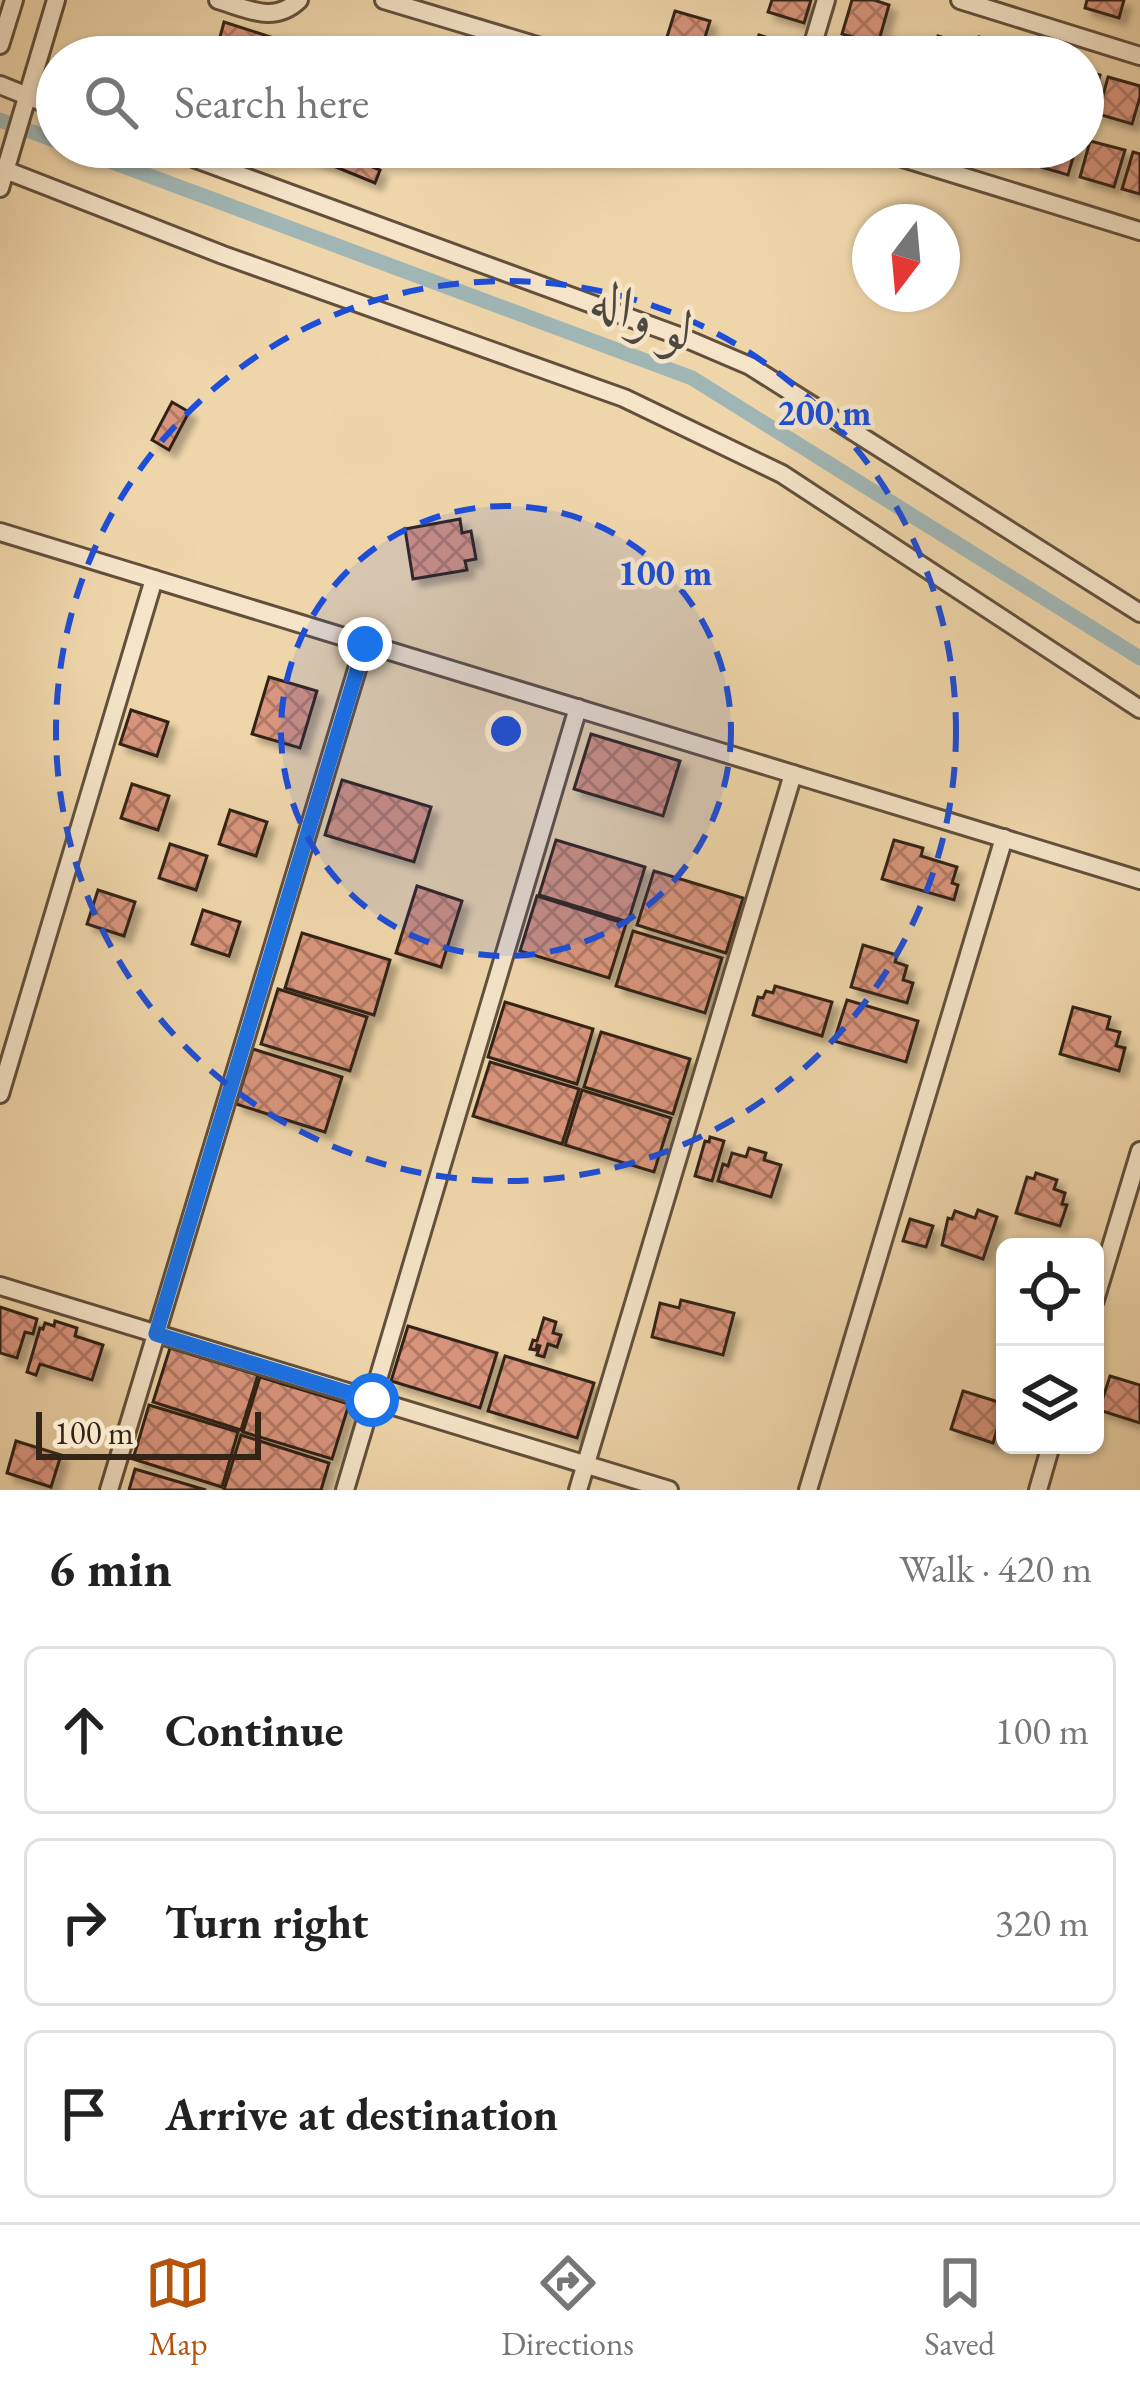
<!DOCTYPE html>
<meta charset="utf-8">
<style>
body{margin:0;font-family:"EB Garamond",Amiri,serif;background:#f2f2f2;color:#222}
.controls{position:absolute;right:36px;bottom:36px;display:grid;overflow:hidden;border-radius:18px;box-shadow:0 3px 9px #0004}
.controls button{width:108px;height:108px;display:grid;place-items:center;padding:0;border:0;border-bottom:3px solid #e0e0e0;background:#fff;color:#222;font:60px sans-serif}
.compass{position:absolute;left:852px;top:204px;width:108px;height:108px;border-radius:50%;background:#fff;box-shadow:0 3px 9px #0004;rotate:196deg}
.scale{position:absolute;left:36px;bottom:30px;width:225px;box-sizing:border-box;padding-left:12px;border:6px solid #332418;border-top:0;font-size:33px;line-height:42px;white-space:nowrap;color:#332418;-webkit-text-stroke:9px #f5e4c8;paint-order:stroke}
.stop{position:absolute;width:36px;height:36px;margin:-27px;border:9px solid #1a73e8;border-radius:50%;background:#fff}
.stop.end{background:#1a73e8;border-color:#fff;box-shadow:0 3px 12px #0008}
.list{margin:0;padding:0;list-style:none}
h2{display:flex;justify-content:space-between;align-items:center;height:156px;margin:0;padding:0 48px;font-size:51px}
h2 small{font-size:39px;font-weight:400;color:#767676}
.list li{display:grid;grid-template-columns:78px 1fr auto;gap:36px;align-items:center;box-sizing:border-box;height:168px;margin:0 24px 24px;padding:0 24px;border:3px solid #e0e0e0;border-radius:18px}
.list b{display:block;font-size:45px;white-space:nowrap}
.list em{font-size:39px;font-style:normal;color:#767676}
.icon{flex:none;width:66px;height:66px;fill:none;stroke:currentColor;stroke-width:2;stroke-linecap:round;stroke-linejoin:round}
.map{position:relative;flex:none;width:1140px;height:1490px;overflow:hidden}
.search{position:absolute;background:#fff;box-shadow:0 3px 9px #0004;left:36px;right:36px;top:36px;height:132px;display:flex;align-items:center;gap:30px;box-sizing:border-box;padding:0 42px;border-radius:66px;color:#767676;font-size:45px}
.sheet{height:732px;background:#fff}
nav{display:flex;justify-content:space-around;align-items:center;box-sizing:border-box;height:168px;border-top:3px solid #e0e0e0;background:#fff;font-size:33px;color:#767676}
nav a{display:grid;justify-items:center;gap:6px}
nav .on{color:#b45309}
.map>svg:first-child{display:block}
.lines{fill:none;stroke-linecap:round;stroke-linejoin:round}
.canal{stroke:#a0b6b5;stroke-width:15}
.building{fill:url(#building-cross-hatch);stroke:#332418;stroke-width:3;filter:url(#shadow)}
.minor-casing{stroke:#62503c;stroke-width:22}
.minor{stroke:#f5e4c8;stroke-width:16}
.route{stroke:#1a73e8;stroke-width:15}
.ring{fill:none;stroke:#1d4ed8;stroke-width:6;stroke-dasharray:21 15}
.labels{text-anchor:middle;stroke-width:9;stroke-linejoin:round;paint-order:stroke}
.water-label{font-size:57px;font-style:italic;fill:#4e483f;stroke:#f5e4c8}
.centre{fill:#1d4ed8;stroke:#f5e4c8;stroke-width:6}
.ring-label{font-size:36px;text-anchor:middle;font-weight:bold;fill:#1d4ed8;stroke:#f5e4c8;stroke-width:9;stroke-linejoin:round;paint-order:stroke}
</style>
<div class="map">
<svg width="1140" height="1490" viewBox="0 0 1140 1490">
<defs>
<pattern id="building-cross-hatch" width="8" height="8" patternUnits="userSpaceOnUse" patternTransform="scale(3)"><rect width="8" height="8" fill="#d9957d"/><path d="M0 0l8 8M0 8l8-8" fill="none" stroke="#b17965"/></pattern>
<filter id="shadow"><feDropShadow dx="7" dy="7" stdDeviation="3" flood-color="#0004"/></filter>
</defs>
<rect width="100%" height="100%" fill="#efd6aa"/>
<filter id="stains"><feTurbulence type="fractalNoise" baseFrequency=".00167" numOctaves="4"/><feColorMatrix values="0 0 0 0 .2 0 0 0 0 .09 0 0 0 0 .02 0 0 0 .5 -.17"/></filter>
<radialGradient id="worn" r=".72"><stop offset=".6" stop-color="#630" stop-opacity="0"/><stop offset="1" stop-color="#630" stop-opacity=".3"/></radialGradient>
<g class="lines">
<!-- canal -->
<g class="canal">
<path d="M0,120L57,141"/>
<path d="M72,147L692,378L1140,658"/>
</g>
</g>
<!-- building -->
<g class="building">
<path d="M772,0H811L804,23L768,12Z"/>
<path d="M852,0H874L889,5L878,44L842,34Z"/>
<path d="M1087,0H1124L1119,18L1085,8Z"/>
<path d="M675,11L710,21L699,57H685L663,50Z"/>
<path d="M224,22L286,42L282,57L220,37Z"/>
<path d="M759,35L794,46L791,57H752Z"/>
<path d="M938,36L970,46L967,57H932Z"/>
<path d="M979,37L1010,46L1007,57H974Z"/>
<path d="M1083,70L1100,75L1090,112L1083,110Z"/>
<path d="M1108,77L1140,86V97L1132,124L1098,114Z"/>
<path d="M1090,141L1125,150L1114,187L1080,177Z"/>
<path d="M307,147H324L380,170L375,183L304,154Z"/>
<path d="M995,147H1032L1028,163L993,153Z"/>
<path d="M1039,147H1076L1068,175L1034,165Z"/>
<path d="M1133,152L1140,154V194L1122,189Z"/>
<path d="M172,402L189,412L169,450L152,440Z"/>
<path d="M460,519L462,533L471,531L476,559L465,561L467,570L413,579L405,529Z"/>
<path d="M269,677L317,691L300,748L252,734Z"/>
<path d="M131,710L168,722L157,756L120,744Z"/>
<path d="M591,734L680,761L663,816L574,789Z"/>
<path d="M342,780L431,807L414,862L325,835Z"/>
<path d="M132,784L169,796L158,830L121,818Z"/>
<path d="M230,810L267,822L256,856L219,844Z"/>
<path d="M556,840L645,867L628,922L539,895Z"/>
<path d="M894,840L923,848L921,856L957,867L952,883L958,885L954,900L882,879Z"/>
<path d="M170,844L207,856L196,890L159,878Z"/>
<path d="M654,871L743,898L726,953L637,925Z"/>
<path d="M417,886L462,901L441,967L396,953Z"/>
<path d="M98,890L135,902L124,936L87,924Z"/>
<path d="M537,896L626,924L609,978L520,951Z"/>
<path d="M203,910L240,922L229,956L192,944Z"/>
<path d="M633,931L722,958L705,1013L616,986Z"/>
<path d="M302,933L390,960L374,1015L285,988Z"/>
<path d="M863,945L897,955L895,962L907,966L903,980L913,983L907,1003L851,987Z"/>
<path d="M775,986L832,1002L822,1036L753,1015L758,997L763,998L766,991L773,993Z"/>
<path d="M278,989L367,1017L350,1071L261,1044Z"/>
<path d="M847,1000L918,1021L906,1062L834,1041Z"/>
<path d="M505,1002L593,1029L577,1084L488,1057Z"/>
<path d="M1073,1007L1110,1017L1107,1029L1120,1032L1116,1046L1125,1048L1119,1071L1060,1054Z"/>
<path d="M601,1032L690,1059L673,1114L584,1087Z"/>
<path d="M253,1049L342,1077L325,1132L236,1104Z"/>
<path d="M490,1062L579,1089L562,1144L473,1116Z"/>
<path d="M582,1090L671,1118L654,1172L565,1145Z"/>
<path d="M710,1137L724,1141L712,1181L695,1176L705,1141L709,1142Z"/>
<path d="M749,1148L766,1153L764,1160L781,1165L771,1197L718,1181L723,1164L728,1166L732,1153L746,1157Z"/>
<path d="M1036,1173L1057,1180L1054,1189L1065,1193L1062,1204L1067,1205L1060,1226L1016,1213L1027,1177L1034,1179Z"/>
<path d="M978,1210L997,1217L983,1259L942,1245L948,1218L952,1219L955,1211L975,1218Z"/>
<path d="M910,1219L933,1226L926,1247L903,1241Z"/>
<path d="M681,1300L734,1313L723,1355L652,1337L660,1303L679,1308Z"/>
<path d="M0,1307L37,1319L33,1334L25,1332L17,1358L0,1353Z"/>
<path d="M544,1318L556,1322L553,1333L561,1335L557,1347L548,1344L544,1357L537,1355L540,1346L537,1345L536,1350L530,1349L533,1340L537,1341Z"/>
<path d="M55,1321L77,1328L75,1336L103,1345L92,1380L40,1364L36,1375L27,1372L40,1328L43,1329L45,1323L54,1326Z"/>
<path d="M408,1326L497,1353L480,1408L391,1381Z"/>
<path d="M170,1348L258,1375L241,1430L153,1402Z"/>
<path d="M505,1356L594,1383L577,1438L488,1411Z"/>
<path d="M1110,1376L1140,1385V1423L1099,1410Z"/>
<path d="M260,1377L349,1404L332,1459L243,1432Z"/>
<path d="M963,1391L1005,1404L993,1443L951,1429Z"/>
<path d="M149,1405L238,1432L222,1487L133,1459Z"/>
<path d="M241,1435L329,1463L321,1490H224Z"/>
<path d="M16,1441L61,1455L51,1487L7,1473Z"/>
<path d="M135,1469L206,1490H129Z"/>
</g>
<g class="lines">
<defs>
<g id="minor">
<path d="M218,0C248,9 274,24 299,0"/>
<path d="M384,0L574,57"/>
<path d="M960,0L1140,56"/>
<path d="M0,45L14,0"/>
<path d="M809,57L826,0"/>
<path d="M0,85L57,108"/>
<path d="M163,147L682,337L750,366L1140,613"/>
<path d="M867,147L1140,231"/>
<path d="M0,168L223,255L624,398L782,474L1140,709"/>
<path d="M0,188L56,0"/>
<path d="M0,532L1140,880"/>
<path d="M0,1094L154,579"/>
<path d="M0,1286L669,1490"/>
<path d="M1095,1300L1140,1151"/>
<path d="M109,1490L365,643"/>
<path d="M345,1490L578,708"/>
<path d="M578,1490L793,774"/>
<path d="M808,1490L1004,838"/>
<path d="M1038,1490L1051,1445"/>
</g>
</defs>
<!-- minor casing -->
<use href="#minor" class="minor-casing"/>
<!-- minor -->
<use href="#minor" class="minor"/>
</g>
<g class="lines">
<!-- route -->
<path class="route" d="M365,644L156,1334L372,1400"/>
</g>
<!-- distance rings -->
<circle cx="506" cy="731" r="225" fill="#1d4ed8" fill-opacity=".12"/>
<g class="ring">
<circle cx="506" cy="731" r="225"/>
<circle cx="506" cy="731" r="450"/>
</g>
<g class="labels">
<!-- water labels -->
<g class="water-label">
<text transform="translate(645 314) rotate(22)" y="20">لو واله</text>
</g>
</g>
<circle cx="506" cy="731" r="18" class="centre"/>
<g class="ring-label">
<text x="824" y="425">200 m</text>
<text x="665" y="585">100 m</text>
</g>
<rect width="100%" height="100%" filter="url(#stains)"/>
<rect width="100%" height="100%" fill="url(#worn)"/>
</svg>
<div class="controls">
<button><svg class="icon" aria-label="locate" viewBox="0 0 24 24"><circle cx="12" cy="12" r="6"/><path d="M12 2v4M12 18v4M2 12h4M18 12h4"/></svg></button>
<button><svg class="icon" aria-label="layers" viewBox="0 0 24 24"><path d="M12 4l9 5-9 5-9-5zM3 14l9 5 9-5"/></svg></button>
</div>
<svg class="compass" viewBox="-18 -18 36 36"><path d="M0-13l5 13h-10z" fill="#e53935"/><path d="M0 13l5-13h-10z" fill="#767676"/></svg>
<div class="scale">100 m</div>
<div class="stop" style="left:372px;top:1400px"></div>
<div class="stop end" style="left:365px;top:644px"></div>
<div class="search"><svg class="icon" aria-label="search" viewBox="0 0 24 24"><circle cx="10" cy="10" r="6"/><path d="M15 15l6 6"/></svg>Search here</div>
</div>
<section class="sheet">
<h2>6 min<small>Walk · 420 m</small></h2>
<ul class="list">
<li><svg class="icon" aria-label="ahead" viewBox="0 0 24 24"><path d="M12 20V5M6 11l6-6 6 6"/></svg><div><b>Continue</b></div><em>100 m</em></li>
<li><svg class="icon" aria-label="right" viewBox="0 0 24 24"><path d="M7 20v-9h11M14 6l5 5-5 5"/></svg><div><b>Turn right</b></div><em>320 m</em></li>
<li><svg class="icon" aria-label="arrive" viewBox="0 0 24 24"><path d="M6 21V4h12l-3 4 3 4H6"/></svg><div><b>Arrive at destination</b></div></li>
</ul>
</section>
<nav>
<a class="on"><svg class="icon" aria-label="map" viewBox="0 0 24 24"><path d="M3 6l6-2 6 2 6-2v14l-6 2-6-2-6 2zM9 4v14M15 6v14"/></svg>Map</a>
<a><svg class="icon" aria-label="directions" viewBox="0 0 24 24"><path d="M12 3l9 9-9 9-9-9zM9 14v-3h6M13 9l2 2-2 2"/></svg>Directions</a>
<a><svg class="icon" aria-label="saved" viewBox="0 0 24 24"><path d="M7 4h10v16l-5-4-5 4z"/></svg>Saved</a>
</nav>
